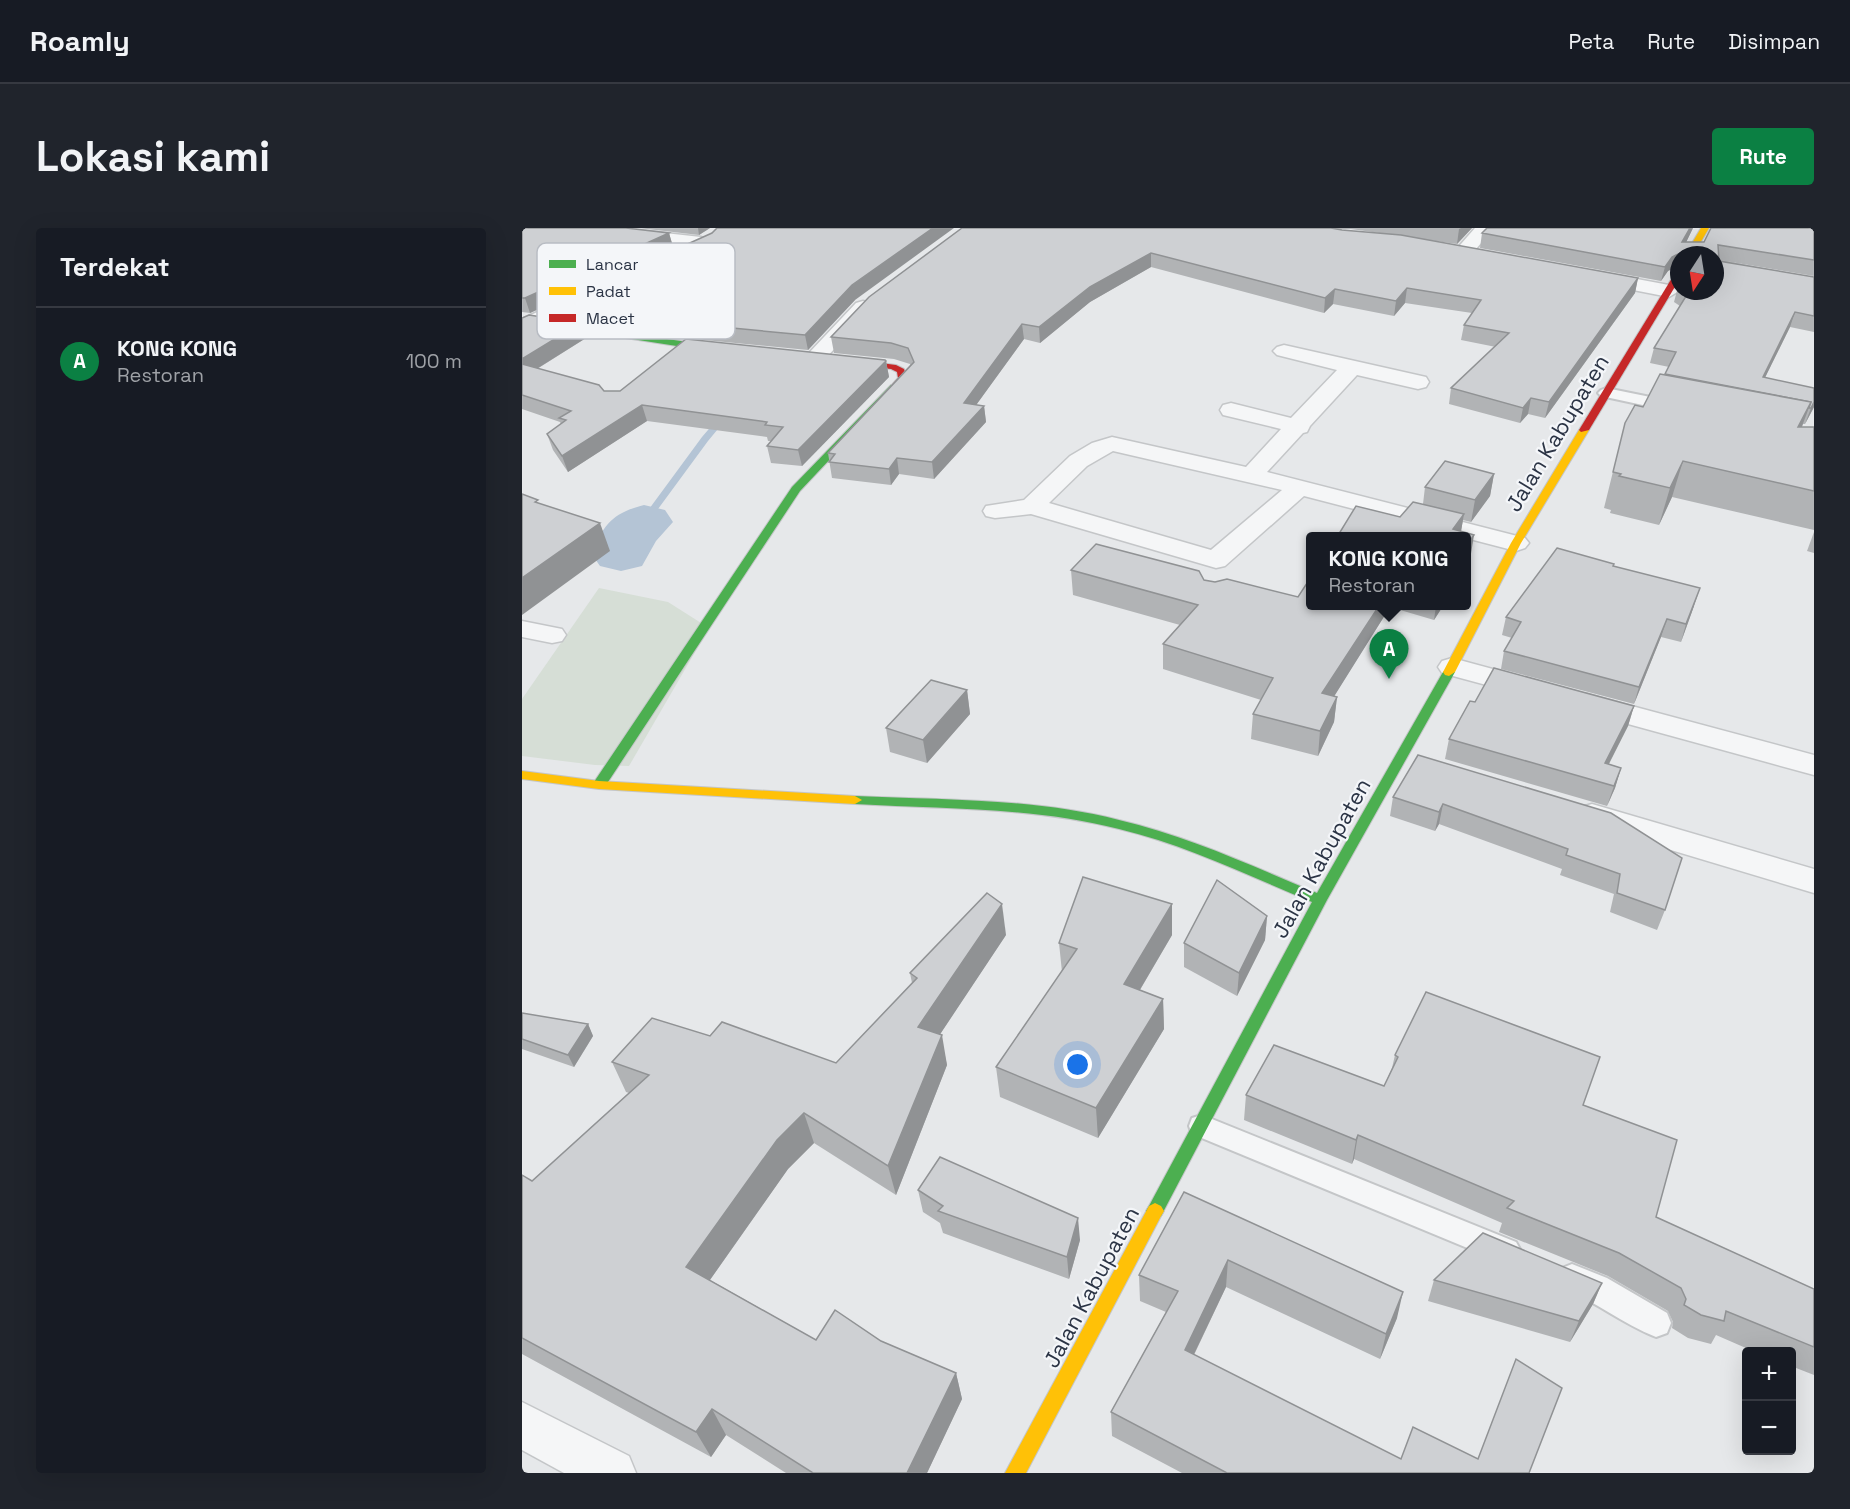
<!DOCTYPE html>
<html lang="id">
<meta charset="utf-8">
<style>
body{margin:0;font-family:"Space Grotesk",sans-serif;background:#20242c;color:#f1f3f6}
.controls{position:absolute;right:18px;bottom:18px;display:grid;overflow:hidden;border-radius:6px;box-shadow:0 6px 24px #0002}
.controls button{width:54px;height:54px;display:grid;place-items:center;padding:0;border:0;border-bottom:2px solid #363941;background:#171b24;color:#f1f3f6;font:30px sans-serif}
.compass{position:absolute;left:1148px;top:18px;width:54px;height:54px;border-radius:50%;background:#171b24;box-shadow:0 6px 24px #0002;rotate:192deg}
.you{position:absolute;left:556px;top:837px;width:21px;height:21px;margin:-15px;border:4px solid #fff;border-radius:50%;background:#1a73e8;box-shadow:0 0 0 9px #1a73e833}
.badge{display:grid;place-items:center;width:39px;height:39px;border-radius:50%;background:#0b8043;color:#fff;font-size:20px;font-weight:700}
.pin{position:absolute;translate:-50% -50px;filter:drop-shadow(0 2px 3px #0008)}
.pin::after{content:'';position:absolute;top:32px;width:21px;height:18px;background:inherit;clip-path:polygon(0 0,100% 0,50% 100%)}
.popup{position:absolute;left:784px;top:304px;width:165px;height:78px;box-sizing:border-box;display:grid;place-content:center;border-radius:6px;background:#171b24;filter:drop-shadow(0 2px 4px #0005);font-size:20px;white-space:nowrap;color:#9ea1a6}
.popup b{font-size:22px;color:#f1f3f6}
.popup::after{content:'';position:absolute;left:50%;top:100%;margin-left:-12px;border:12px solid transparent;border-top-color:#171b24}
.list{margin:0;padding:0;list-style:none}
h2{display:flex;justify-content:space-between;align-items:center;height:78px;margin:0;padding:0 24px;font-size:26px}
h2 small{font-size:20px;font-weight:400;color:#9ea1a6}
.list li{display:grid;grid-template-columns:39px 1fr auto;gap:18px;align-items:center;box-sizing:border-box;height:108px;padding:0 24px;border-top:2px solid #363941}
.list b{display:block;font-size:22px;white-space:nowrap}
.list p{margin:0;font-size:20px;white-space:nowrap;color:#9ea1a6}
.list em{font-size:20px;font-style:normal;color:#9ea1a6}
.map{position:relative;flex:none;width:1292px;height:1245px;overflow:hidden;border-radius:6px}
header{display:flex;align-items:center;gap:36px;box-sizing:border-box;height:84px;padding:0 30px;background:#171b24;border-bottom:2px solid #363941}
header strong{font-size:28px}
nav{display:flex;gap:33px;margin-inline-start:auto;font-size:21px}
.intro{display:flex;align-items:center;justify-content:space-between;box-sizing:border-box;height:144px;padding:0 36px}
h1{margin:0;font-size:42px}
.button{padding:15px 27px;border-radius:6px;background:#0b8043;color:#fff;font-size:21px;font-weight:700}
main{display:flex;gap:36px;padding:0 36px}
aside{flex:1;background:#171b24;border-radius:6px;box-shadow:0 6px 24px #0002}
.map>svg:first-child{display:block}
.green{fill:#d6ded6}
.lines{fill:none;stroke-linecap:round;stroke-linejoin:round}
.stream{fill:#b4c4d5;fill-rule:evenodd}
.river{fill:#b4c4d5;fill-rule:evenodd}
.lane-casing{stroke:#c4c6c8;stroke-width:4}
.street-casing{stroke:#c4c6c8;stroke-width:3}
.fast-casing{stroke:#c4c6c8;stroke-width:2}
.slow-casing{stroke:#c4c6c8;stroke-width:2}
.jam-casing{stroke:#c4c6c8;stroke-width:2}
.lane{fill:#f5f6f7;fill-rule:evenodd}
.street{fill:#f5f6f7;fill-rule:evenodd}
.fast{fill:#4caf50;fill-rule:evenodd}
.slow{fill:#ffc107;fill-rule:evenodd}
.jam{fill:#c62828;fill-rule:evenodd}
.wall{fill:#b1b3b5;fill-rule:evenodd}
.shaded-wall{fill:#909294}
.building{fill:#ced0d3;stroke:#909294;stroke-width:1.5}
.labels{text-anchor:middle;stroke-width:4.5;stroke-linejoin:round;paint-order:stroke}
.street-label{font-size:22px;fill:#2b3445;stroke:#f4f6f9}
.key{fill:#f4f6f9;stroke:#b8bcc3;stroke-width:1.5}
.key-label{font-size:16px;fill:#2b3445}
</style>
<header>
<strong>Roamly</strong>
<nav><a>Peta</a><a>Rute</a><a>Disimpan</a></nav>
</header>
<div class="intro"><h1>Lokasi kami</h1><a class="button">Rute</a></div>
<main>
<aside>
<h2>Terdekat<small></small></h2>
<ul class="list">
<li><span class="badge">A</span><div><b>KONG KONG</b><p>Restoran</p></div><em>100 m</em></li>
</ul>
</aside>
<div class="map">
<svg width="1292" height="1245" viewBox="0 0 1292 1245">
<rect width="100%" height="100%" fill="#e6e8ea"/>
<!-- green -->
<path class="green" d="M77,360L146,374L187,400L107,538L73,537L0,528V471Z"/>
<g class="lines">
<!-- stream -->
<path class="stream" d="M198,188L205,190L186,213L125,296H119V292L180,209Z"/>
<!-- river -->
<path class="river" d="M122,277L143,282L151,294L134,313L120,338L99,343L78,338L69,325C83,296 90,285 122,277Z"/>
<defs>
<g id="lane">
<path d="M1084,160L1153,174L1161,179L1153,184L1079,168L1076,165L1079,162Z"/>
<path d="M680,887L994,1014L999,1023L994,1032L984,1036L670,906L667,898L670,890Z"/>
<path d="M1050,1036L1085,1050L1145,1085L1149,1095L1145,1105L1134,1109C1101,1096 1073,1073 1040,1060L1035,1050L1040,1040Z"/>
</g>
<g id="street">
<path d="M41,0H97L179,9L188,15L179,21L50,5Z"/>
<path d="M953,0H972L948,28H934L932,24Z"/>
<path d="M1072,43L1147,57L1157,63L1147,69L1065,53L1062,49Z"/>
<path d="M77,56L84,58L87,62L84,66L0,105V91Z"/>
<path d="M341,73L348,75L351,79L348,83L300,134H286L282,130L286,126L334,75Z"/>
<path d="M762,117L904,149L907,154L904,159L896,161L835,147L788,198L785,204L781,205L745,244L1003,310L1007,315L1003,320L994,323L782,268L703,338L694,340L509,286L473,290L464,288L461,283L464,278L502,272L548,228L570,215L590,209L724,239L759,201L701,187L698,182L701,177L709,175L769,190L815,142L755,127L751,123L755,119ZM591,223L760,262L689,322L527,275L565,238Z"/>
<path d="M0,393L40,401L44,407L40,413L30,415L0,409Z"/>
<path d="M930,430L1019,454L1024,460L1019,466L1009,469L920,445L916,439L920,433Z"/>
<path d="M1065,466L1292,527V547L1055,482L1050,475L1055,468Z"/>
<path d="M1070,576L1292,641V665L1059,595L1054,587L1059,579Z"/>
<path d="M0,1174L107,1228L114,1245H42L0,1222Z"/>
</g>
<g id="fast">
<path d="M0,90L200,119L204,122L200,125L0,94Z"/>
<path d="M369,157L376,159L278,263L82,560H72L71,557L72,554L270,259Z"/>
<path d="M927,440L933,444L805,672L639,988L633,991L627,988L624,983L627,978L790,674C727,648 664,617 597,601C511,579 421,581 333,576L326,572L333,568C421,572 511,570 597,592C666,608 730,638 795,665L921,444Z"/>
</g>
<g id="slow">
<path d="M1179,0H1187L1171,27H1163Z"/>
<path d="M1062,199L1067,202L999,315L933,444L927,448L923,447L921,444L989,315L1057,202Z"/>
<path d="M0,543L77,553L333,568L340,572L333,576L77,561L0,551Z"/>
<path d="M633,975L639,978L642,983L639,988L504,1245H483L627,978Z"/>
</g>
<g id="jam">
<path d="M1157,43V52L1067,202L1059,204L1057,202L1153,45Z"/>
<path d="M320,130L374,137L382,141L385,150L375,161H369L368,159L376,150L375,144L369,141L317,135L316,133Z"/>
</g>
</defs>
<!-- lane casing -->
<use href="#lane" class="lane-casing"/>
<!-- street casing -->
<use href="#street" class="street-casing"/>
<!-- fast casing -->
<use href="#fast" class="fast-casing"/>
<!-- slow casing -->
<use href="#slow" class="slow-casing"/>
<!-- jam casing -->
<use href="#jam" class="jam-casing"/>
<!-- lane -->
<use href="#lane" class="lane"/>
<!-- street -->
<use href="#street" class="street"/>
<!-- fast -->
<use href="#fast" class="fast"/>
<!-- slow -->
<use href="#slow" class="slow"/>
<!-- jam -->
<use href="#jam" class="jam"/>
</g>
<!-- wall -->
<g class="wall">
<path d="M0,0L147,5L151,19L8,85L0,84Z"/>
<path d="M117,0H188L177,7Z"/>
<path d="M440,0H950L935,16L899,11L1116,50L1113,65L1023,190L1006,186L998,195L927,176L929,160L974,119L939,112L942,97L950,85L883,75L872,88L811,76L802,85L629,39L568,74L518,115L502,111L454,177L462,178L464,194L412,251L377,246L369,257L310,250L306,225L388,137V136L372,131L312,125L309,109ZM812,1H829L864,6L820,2Z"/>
<path d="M1171,0L1164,14H1182L1292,0V48L1197,32L1292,49V104L1268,99L1243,149L1292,179L1283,196H1281L1280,199H1292V302L1150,269L1137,297L1088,285L1089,282L1082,280L1103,195L1121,179L1143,146L1147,139L1128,135L1132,120L1158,78L1152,74L1156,59L1157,57V63H1193V27H1157L1139,53L958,20L960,5Z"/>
<path d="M190,5L333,72L286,122L172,111L39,90L34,75Z"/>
<path d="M0,90L64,110L15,141L82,163H98L364,133L367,149L280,238L249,235L245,218L249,213H246L245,209L125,193L46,244L31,222L25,206L39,196L38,194L0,181Z"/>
<path d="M972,246L968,268L949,294L941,292L939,303L948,332L878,289L901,276L903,259Z"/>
<path d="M1292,304V325L1285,323Z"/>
<path d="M1092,336L1091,339L1172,378L1159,414L1139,409L1112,476L979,441L982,423L990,410L980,407L984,389Z"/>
<path d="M549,342L682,352L776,369L789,378H921L912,392L868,379L812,468L815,469L812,494L796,528L729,511L731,486L739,472L641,441V416L658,397L551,367Z"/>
<path d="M445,462L448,486L405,535L368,524L364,500Z"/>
<path d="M953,474L1112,478L1106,498L1087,536L1099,540L1093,560L1085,578L923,531L927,511Z"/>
<path d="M871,569L1089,585L1143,682L1135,702L1088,684L1092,666L1038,647L1040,641L917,596L913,603L868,588Z"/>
<path d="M745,688L743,712L715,768L662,739V715Z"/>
<path d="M484,707L418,806L425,837L374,967L292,915L266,941L188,1052L294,1112L359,1113L434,1145L440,1171L405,1245H264L204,1207L189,1229L0,1126V947L10,953L107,865L104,864L90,834L188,808L314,835L390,755L388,745Z"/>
<path d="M650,707L618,762L641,771L642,801L576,910L478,869L474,839L540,744L537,715Z"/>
<path d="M0,785L66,796L71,808L52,839L0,821Z"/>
<path d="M873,827L1061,877L1134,989L1292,1061V1147L1269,1138V1124H1233L1194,1107L1189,1116L1166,1110L1150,1100L1151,1094L1146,1083L1086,1048L977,1004L980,995L832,931L830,936L722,892L724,867L862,858L870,840Z"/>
<path d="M396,962L558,1012L547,1051L421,1005L418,995L401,984Z"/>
<path d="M662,964L875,1090L858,1131L704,1059L672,1127L879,1231H956L994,1131L1007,1245H660L590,1208L589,1184L644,1084L618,1073L617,1047Z"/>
<path d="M912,1052L1080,1055L1071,1076L1048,1114L906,1073Z"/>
</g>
<!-- shaded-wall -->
<g class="shaded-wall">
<path d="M176,0H188L177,7Z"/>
<path d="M411,0H432L333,72L286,122L283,107L330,57Z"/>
<path d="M939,0H950L935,16L937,1Z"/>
<path d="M1168,0H1171L1159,25L1162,23L1161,27H1157V38L1146,43L1139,53L1143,39L1160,14Z"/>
<path d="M147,5L151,19L8,85L3,70Z"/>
<path d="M629,25V39L568,74L518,115L517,99L568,59Z"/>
<path d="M1116,50L1113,65L1023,190L1027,174Z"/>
<path d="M885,60L883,75L872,88L874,73Z"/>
<path d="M813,61L811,76L802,85L803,70Z"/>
<path d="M1273,84L1268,99L1236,164L1241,149Z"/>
<path d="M59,95L64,110L0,150V131Z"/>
<path d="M500,96L502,111L444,191L442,175Z"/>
<path d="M364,133L367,149L280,238L276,222Z"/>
<path d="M1009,170L1006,186L998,195L1001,180Z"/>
<path d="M1289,174L1276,209V199Z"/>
<path d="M1292,174V179L1283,196L1289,180Z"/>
<path d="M120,177L125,193L46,244L40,228Z"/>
<path d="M462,178L464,194L412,251L410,234Z"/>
<path d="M375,230L377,246L369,257L367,241Z"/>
<path d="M1161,233L1150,269L1137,297L1148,260Z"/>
<path d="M972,246L968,268L949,294L953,272Z"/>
<path d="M942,286L938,309L931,301Z"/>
<path d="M78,295L88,323L0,387V350Z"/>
<path d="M952,307L948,332L945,335V317Z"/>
<path d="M1178,360L1172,378L1159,414L1164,396Z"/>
<path d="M857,378H868V379L798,491L800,465Z"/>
<path d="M914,378H921L912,392Z"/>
<path d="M1145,391L1139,409L1112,476L1117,459Z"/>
<path d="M445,462L448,486L405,535L401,512Z"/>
<path d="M815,469L812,494L796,528L798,503Z"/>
<path d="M1112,478L1106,498L1077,555L1083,535Z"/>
<path d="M1099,540L1093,560L1085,578L1092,558Z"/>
<path d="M921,576L917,596L913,603L917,584Z"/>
<path d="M480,676L484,707L403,829L396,799Z"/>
<path d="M650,676V707L603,787L602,756Z"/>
<path d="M745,688L743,712L715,768L717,745Z"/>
<path d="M641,771L642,801L576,910L574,880Z"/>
<path d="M66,796L71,808L52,839L46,827Z"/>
<path d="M420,807L425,837L374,967L366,938Z"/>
<path d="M282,885L292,915L266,941L178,1066L164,1039L255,912Z"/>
<path d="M836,907L832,931L830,936L834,912Z"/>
<path d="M556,990L558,1012L547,1051L545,1029Z"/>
<path d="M706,1032L704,1059L662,1147L663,1122Z"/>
<path d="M1080,1055L1071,1076L1048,1114L1057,1093Z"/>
<path d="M881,1064L875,1090L858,1131L864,1106Z"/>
<path d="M434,1145L440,1171L405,1245H385Z"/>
<path d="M190,1181L204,1207L189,1229L174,1204Z"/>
</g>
<!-- building -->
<g class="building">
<path d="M0,0H104L147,5L3,70H0Z"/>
<path d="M195,0H411L330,57L283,107L168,96L34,75L190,5Z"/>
<path d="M440,0H809L820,2L879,7L1116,50L1027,174L1009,170L1001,180L929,160L987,105L942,97L959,72L885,60L874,73L813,61L803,70L629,25L568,59L517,99L500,96L442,175L462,178L410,234L375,230L367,241L307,234L313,226L306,225L392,134L386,120L369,115L309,109L347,69Z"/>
<path d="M965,0H1168L1160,14H1182L1189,0H1292V32L1196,17L1197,33L1292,49V88L1273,84L1241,149L1292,160V174L1289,180H1287L1289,174L1143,146L1154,124L1132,120L1166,65L1162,63H1193V27H1163L1162,23L1150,29L1143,39L960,5Z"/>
<path d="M7,87L59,95L0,131V90Z"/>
<path d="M164,111L363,132L364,133L276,222L245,218L261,199L243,197L245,194L120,177L40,228L25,206L44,192L37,190L49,183L0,167V136L77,157L82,163H98Z"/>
<path d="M1138,146L1289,174L1276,199H1292V263L1161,233L1148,260L1097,248L1099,246L1091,244L1103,195L1113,177L1121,179Z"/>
<path d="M923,233L972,246L953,272L903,259Z"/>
<path d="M0,266L16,272L13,274L78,295L0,350Z"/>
<path d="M891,274L942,286L931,301L952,307L945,317V309H815L834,278L878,289Z"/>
<path d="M574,316L677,343L682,352L693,354L705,351L776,369L789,349V378H857L800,465L815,469L798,503L731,486L751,450L641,416L676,377L549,342Z"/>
<path d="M1035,320L1092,336L1091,338L1178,360L1164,396L1145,391L1117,459L982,423L999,394L984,389Z"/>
<path d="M972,440L1112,478L1083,535L1099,540L1092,558L927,511L948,473L953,474Z"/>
<path d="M409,452L445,462L401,512L364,500Z"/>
<path d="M896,527L1089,585L1160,630L1143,682L1095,665L1098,646L1044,627L1046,621L921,576L917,584L871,569Z"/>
<path d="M561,649L650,676L602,756L641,771L574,880L474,839L555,721L537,715Z"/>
<path d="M695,652L745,688L717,745L662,715Z"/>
<path d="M465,665L480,676L396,799L420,807L366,938L282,885L255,912L164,1039L294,1112L313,1082L359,1113L434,1145L385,1245H291L190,1181L174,1204L0,1110V947L10,953L127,847L90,834L130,790L188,808L200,794L314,835L395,750L388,745Z"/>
<path d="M904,764L1078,829L1061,877L1155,912L1134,989L1292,1061V1119L1204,1083L1202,1093L1179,1087L1162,1077L1164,1071L1159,1060L1097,1025L985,980L992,973L836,907L834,912L724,867L752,817L862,858L876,829L873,827Z"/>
<path d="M0,785L66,796L46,827L0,811Z"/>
<path d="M418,929L556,990L545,1029L416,983L421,978L396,962Z"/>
<path d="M662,964L881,1064L864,1106L706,1032L663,1122L879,1231L891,1199L956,1231L994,1131L1040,1160L1007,1245H705L589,1184L656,1063L617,1047Z"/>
<path d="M961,1005L1080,1055L1057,1093L912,1052Z"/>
</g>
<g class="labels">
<!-- street labels -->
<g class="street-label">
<text transform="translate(1035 205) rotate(-59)" y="8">Jalan Kabupaten</text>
<text transform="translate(799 630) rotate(-61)" y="8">Jalan Kabupaten</text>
<text transform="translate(569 1059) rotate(-62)" y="8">Jalan Kabupaten</text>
</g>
</g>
<!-- legend -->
<rect x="15" y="15" width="198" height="96" rx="9" class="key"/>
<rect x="27" y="32" width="27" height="8" fill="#4caf50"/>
<rect x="27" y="59" width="27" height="8" fill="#ffc107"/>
<rect x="27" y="86" width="27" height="8" fill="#c62828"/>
<g class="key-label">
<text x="64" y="42">Lancar</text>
<text x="64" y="69">Padat</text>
<text x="64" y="96">Macet</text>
</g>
</svg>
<div class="controls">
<button>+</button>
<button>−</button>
</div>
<svg class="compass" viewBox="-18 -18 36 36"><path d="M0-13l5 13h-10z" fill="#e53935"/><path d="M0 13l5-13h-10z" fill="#9ea1a6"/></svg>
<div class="you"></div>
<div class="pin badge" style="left:867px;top:451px">A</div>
<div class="popup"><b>KONG KONG</b>Restoran</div>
</div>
</main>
